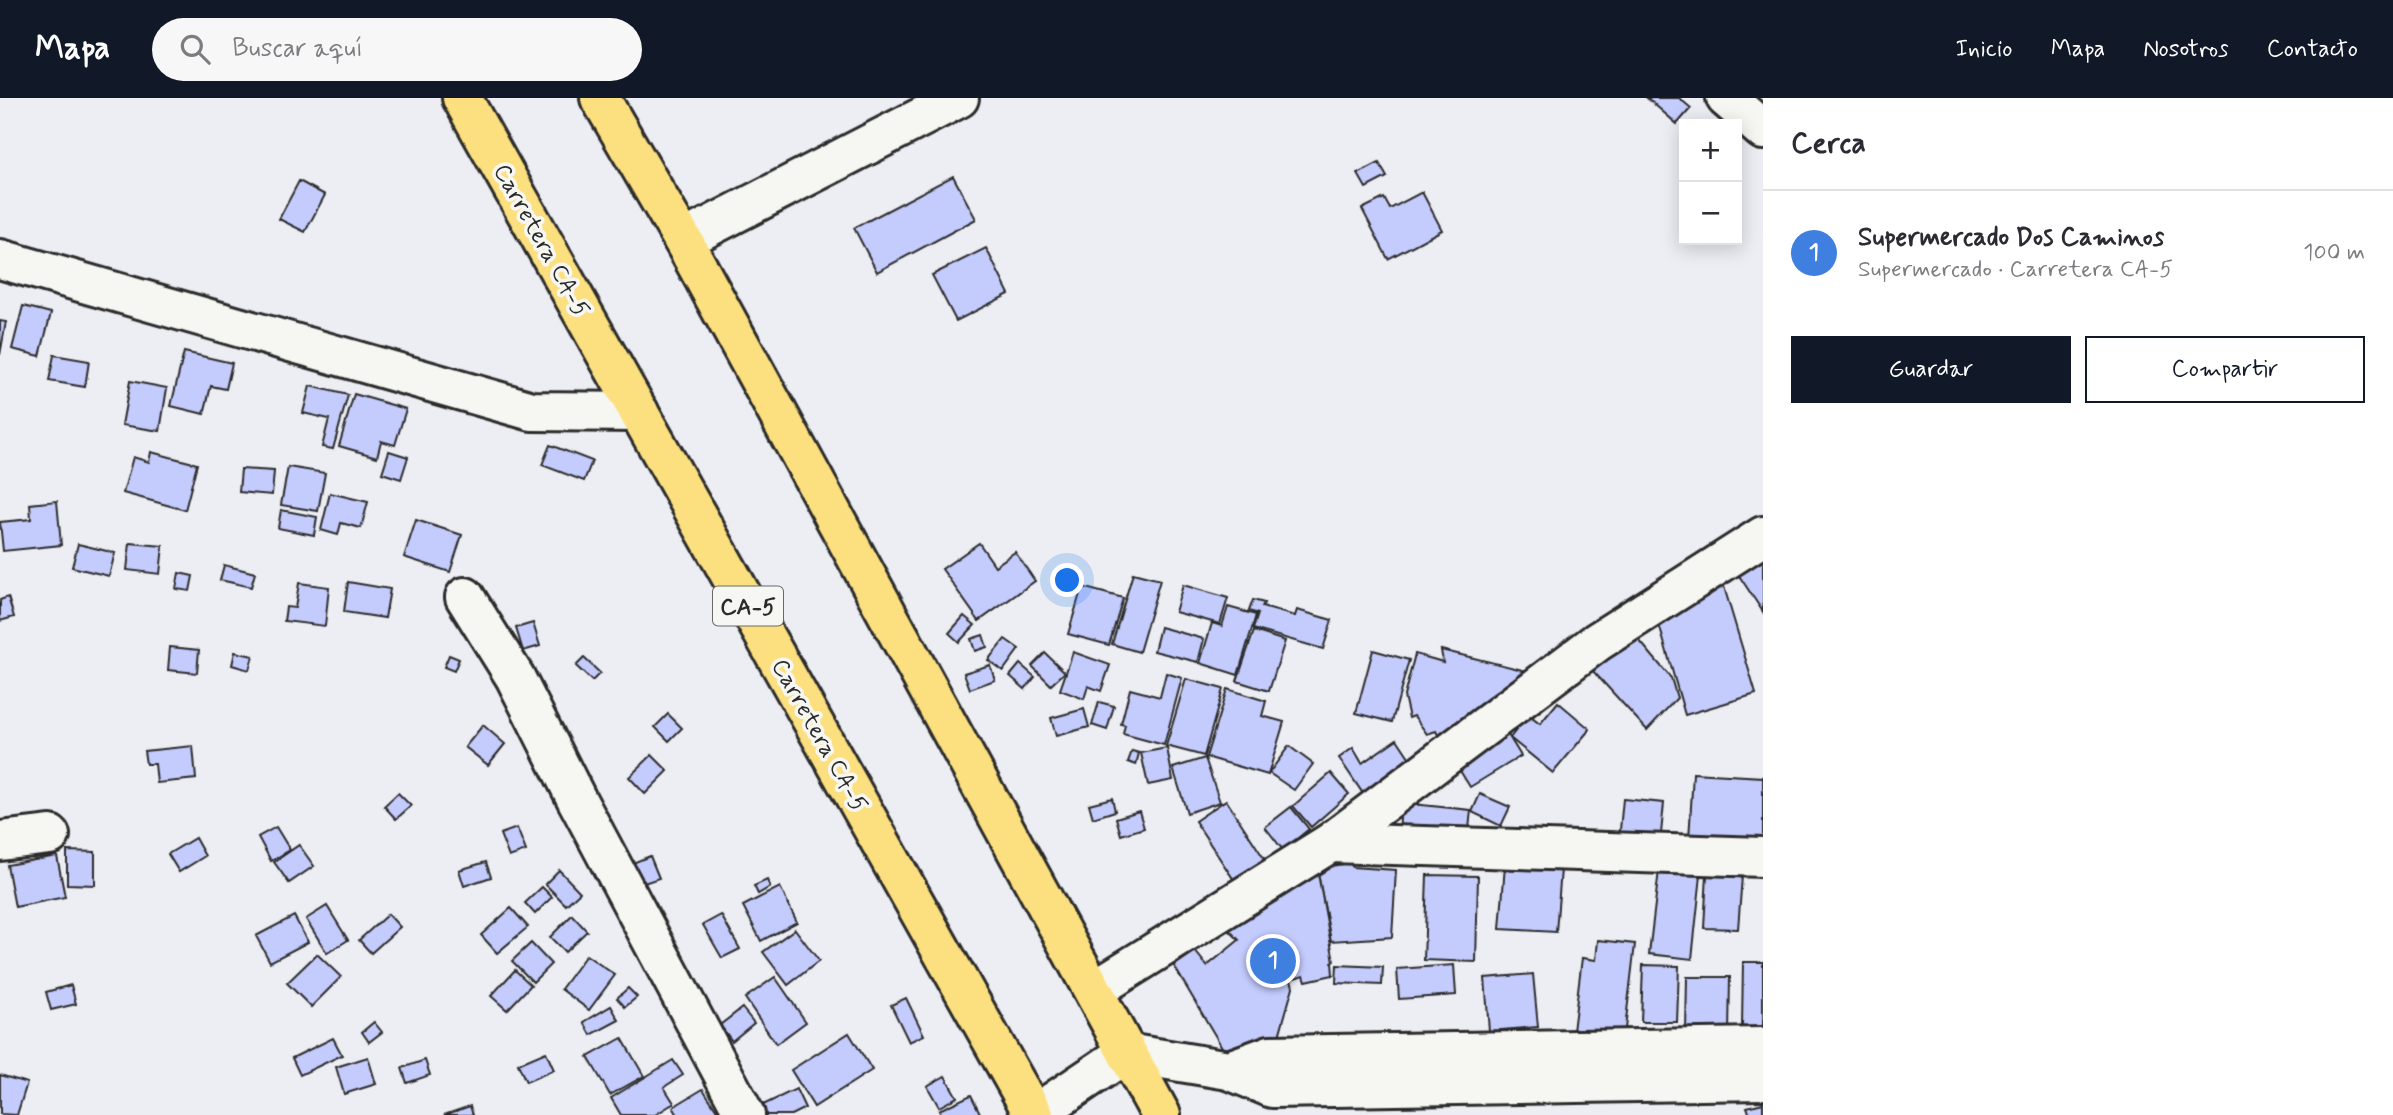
<!DOCTYPE html>
<html lang="es">
<meta charset="utf-8">
<style>
body{margin:0;font-family:Mynerve,sans-serif;background:#f7f7f7;color:#2b2b33}
.controls{position:absolute;right:21px;top:21px;display:grid;overflow:hidden;border-radius:0px;box-shadow:0 4px 18px #0003}
.controls button{width:63px;height:63px;display:grid;place-items:center;padding:0;border:0;border-bottom:2px solid #e1e1e2;background:#fff;color:#2b2b33;font:35px sans-serif}
.you{position:absolute;left:1068px;top:483px;width:24px;height:24px;margin:-18px;border:5px solid #fff;border-radius:50%;background:#1a73e8;box-shadow:0 0 0 10px #1a73e833}
.badge{display:grid;place-items:center;width:46px;height:46px;border-radius:50%;background:#111827;color:#fff;font-size:23px;font-weight:700}
.pin{position:absolute;translate:-50% -50%;border:4px solid #fff;box-shadow:0 2px 7px #0006}
.list{margin:0;padding:0;list-style:none}
h2{display:flex;justify-content:space-between;align-items:center;height:91px;margin:0;padding:0 28px;font-size:30px}
h2 small{font-size:23px;font-weight:400;color:#7c7c81}
.list li{display:grid;grid-template-columns:46px 1fr auto;gap:21px;align-items:center;box-sizing:border-box;height:126px;padding:0 28px;border-top:2px solid #e1e1e2}
.list b{display:block;font-size:26px;white-space:nowrap}
.list p{margin:0;font-size:23px;white-space:nowrap;color:#7c7c81}
.list em{font-size:23px;font-style:normal;color:#7c7c81}
.actions{display:flex;gap:14px;padding:21px 28px}
.actions a{flex:1;padding:16px 0;border:2px solid #111827;border-radius:0px;text-align:center;font-size:24px;color:#111827}
.actions .main{background:#111827;color:#fff}
.icon{flex:none;width:38px;height:38px;fill:none;stroke:currentColor;stroke-width:2;stroke-linecap:round;stroke-linejoin:round}
.map{position:relative;flex:none;width:1763px;height:1017px;overflow:hidden}
header{display:flex;align-items:center;gap:42px;box-sizing:border-box;height:98px;padding:0 35px;background:#111827;color:#fff}
header strong{font-size:33px}
nav{display:flex;gap:38px;margin-inline-start:auto;font-size:24px}
.search{width:490px;height:63px;background:#f7f7f7;display:flex;align-items:center;gap:18px;box-sizing:border-box;padding:0 24px;border-radius:38px;color:#7c7c81;font-size:26px}
main{display:flex}
aside{flex:1;background:#fff}
.map>svg:first-child{display:block}
.building{fill:#c4ccfe;stroke:#2b2b2b;stroke-width:2}
.lines{fill:none;stroke-linecap:round;stroke-linejoin:round}
.minor-casing{stroke:#2b2b2b;stroke-width:44}
.highway-casing{stroke:#2b2b2b;stroke-width:44}
.minor{stroke:#f6f6f2;stroke-width:38}
.highway{stroke:#fce080;stroke-width:38}
.labels{text-anchor:middle;stroke-width:7;stroke-linejoin:round;paint-order:stroke}
.shield{fill:#f6f6f2;stroke:#686867;stroke-width:2}
.shield-label{font-size:23px;font-weight:bold;fill:#2b2b2b}
.street-label{font-size:24px;fill:#2b2b2b;stroke:#f6f6f2}
</style>
<header>
<strong>Mapa</strong>
<div class="search"><svg class="icon" aria-label="search" viewBox="0 0 24 24"><circle cx="10" cy="10" r="6"/><path d="M15 15l6 6"/></svg>Buscar aquí</div>
<nav><a>Inicio</a><a>Mapa</a><a>Nosotros</a><a>Contacto</a></nav>
</header>
<main>
<div class="map">
<svg width="1763" height="1017" viewBox="0 0 1763 1017">
<rect width="100%" height="100%" fill="#eceef4"/>
<filter id="ink" filterUnits="userSpaceOnUse"><feTurbulence type="fractalNoise" baseFrequency=".0143" numOctaves="2"/><feDisplacementMap in="SourceGraphic" scale="14" xChannelSelector="R" yChannelSelector="G"/><feConvolveMatrix kernelMatrix="1 2 1 2 8 2 1 2 1" color-interpolation-filters="sRGB"/></filter>
<g filter="url(#ink)">
<!-- building -->
<g class="building">
<path d="M1647,0H1679L1691,10L1677,26Z"/>
<path d="M1379,65L1387,79L1366,90L1358,76Z"/>
<path d="M953,78L976,121L877,174L854,130Z"/>
<path d="M299,83L325,97L305,134L279,121Z"/>
<path d="M1422,94L1442,132L1388,161L1362,111L1384,100L1390,111Z"/>
<path d="M986,150L1009,196L956,223L932,177Z"/>
<path d="M23,208L51,215L40,258L12,251Z"/>
<path d="M0,223L6,224L0,257Z"/>
<path d="M184,254L232,265L226,291L211,288L204,316L171,308Z"/>
<path d="M54,257L89,263L85,289L49,283Z"/>
<path d="M130,283L167,290L160,333L122,327Z"/>
<path d="M310,288L348,297L333,351L322,349L329,321L303,315Z"/>
<path d="M354,296L406,311L395,347L381,343L377,359L339,348Z"/>
<path d="M550,347L592,363L584,383L542,367Z"/>
<path d="M389,353L408,359L401,381L382,375Z"/>
<path d="M151,354L197,366L185,412L123,395L133,359L149,364Z"/>
<path d="M288,369L325,375L318,413L281,407Z"/>
<path d="M241,371L274,373L272,397L239,394Z"/>
<path d="M330,395L368,404L361,430L341,425L338,437L321,432Z"/>
<path d="M57,403L61,447L3,453L0,424L31,421L30,406Z"/>
<path d="M281,412L317,419L314,437L278,430Z"/>
<path d="M416,422L462,437L450,474L404,459Z"/>
<path d="M130,445L163,448L160,476L127,472Z"/>
<path d="M979,445L995,468L1015,454L1035,483L979,523L942,471Z"/>
<path d="M78,446L115,455L109,478L72,469Z"/>
<path d="M1763,455V514L1736,473Z"/>
<path d="M224,467L255,475L251,489L220,482Z"/>
<path d="M179,475L193,478L190,493L176,491Z"/>
<path d="M1133,475L1160,482L1139,554L1112,546Z"/>
<path d="M1722,482L1756,596L1685,617L1658,523Z"/>
<path d="M348,484L390,491L385,520L344,514Z"/>
<path d="M299,485L329,489L325,528L284,523L286,509L295,510Z"/>
<path d="M1183,487L1228,500L1220,526L1175,514Z"/>
<path d="M1082,489L1123,500L1109,547L1068,536Z"/>
<path d="M8,499L14,519L0,523V502Z"/>
<path d="M1253,502L1264,505L1262,509L1295,518L1297,512L1332,522L1323,551L1253,531L1258,516L1249,513Z"/>
<path d="M1228,509L1256,517L1238,577L1200,565L1212,525L1222,528Z"/>
<path d="M964,518L975,527L959,544L949,535Z"/>
<path d="M533,525L540,548L523,553L516,530Z"/>
<path d="M1160,529L1204,541L1198,564L1154,553Z"/>
<path d="M1254,533L1285,543L1269,593L1237,583Z"/>
<path d="M1633,535L1671,580L1677,600L1647,632L1592,572Z"/>
<path d="M983,537L987,549L975,553L971,541Z"/>
<path d="M1005,541L1019,551L1003,573L988,562Z"/>
<path d="M170,549L199,552L197,575L168,572Z"/>
<path d="M1373,552L1409,562L1392,624L1356,615Z"/>
<path d="M1441,552L1535,575L1440,641L1436,633L1427,636L1414,618L1409,620L1404,598L1415,556L1443,564Z"/>
<path d="M235,554L253,558L249,572L232,567Z"/>
<path d="M1073,554L1110,567L1101,593L1088,588L1084,601L1060,592Z"/>
<path d="M1045,555L1065,574L1051,587L1032,568Z"/>
<path d="M449,557L459,561L454,573L444,569Z"/>
<path d="M584,560L600,575L592,583L576,568Z"/>
<path d="M1020,566L1035,579L1025,591L1010,578Z"/>
<path d="M990,567L995,582L970,591L964,575Z"/>
<path d="M1166,575L1182,580L1164,647L1123,636L1125,627L1121,626L1130,591L1160,599Z"/>
<path d="M1186,581L1223,591L1204,658L1166,648Z"/>
<path d="M1227,591L1266,603L1262,618L1284,624L1268,677L1206,659Z"/>
<path d="M1099,604L1114,608L1107,632L1092,627Z"/>
<path d="M1558,604L1590,631L1553,675L1510,640L1528,617L1540,626Z"/>
<path d="M1084,611L1089,629L1056,638L1051,620Z"/>
<path d="M668,616L682,630L669,643L655,629Z"/>
<path d="M483,627L505,646L488,667L465,649Z"/>
<path d="M1502,627L1521,658L1470,689L1451,658Z"/>
<path d="M1397,641L1415,668L1366,700L1339,660L1353,650L1362,665Z"/>
<path d="M193,648L196,681L157,685L155,666H146L144,653Z"/>
<path d="M1289,648L1313,666L1294,692L1269,675Z"/>
<path d="M1167,650L1173,682L1148,687L1141,655Z"/>
<path d="M1132,653L1139,655L1136,667L1128,664Z"/>
<path d="M652,657L668,673L645,696L629,679Z"/>
<path d="M1205,660L1220,704L1187,715L1173,670Z"/>
<path d="M1331,675L1349,696L1311,729L1293,708Z"/>
<path d="M1693,675L1763,679V746L1689,742Z"/>
<path d="M398,695L411,708L396,721L384,708Z"/>
<path d="M1480,696L1510,709L1501,728L1472,714Z"/>
<path d="M1112,700L1115,713L1093,720L1089,706Z"/>
<path d="M1623,701L1664,705L1660,746L1619,742Z"/>
<path d="M1226,702L1267,765L1236,785L1195,723Z"/>
<path d="M1401,705L1471,712L1468,741L1399,735Z"/>
<path d="M1291,709L1309,731L1283,752L1265,729Z"/>
<path d="M1139,713L1144,730L1121,737L1116,720Z"/>
<path d="M276,729L290,752L271,763L258,739Z"/>
<path d="M517,730L526,753L509,759L500,736Z"/>
<path d="M195,740L205,758L179,774L168,756Z"/>
<path d="M299,747L314,768L289,785L274,764Z"/>
<path d="M67,753L95,754V787L67,786Z"/>
<path d="M57,758L65,799L15,809L7,767Z"/>
<path d="M650,758L659,780L638,787L630,766Z"/>
<path d="M486,764L491,779L464,788L459,772Z"/>
<path d="M1351,765L1352,769L1396,772L1392,839L1331,843L1317,770Z"/>
<path d="M1505,767L1561,771L1556,834L1500,831Z"/>
<path d="M1317,770L1334,863L1332,864L1333,877L1306,883L1304,877L1291,881L1293,889L1275,952L1226,956L1174,868L1195,853L1207,868L1239,842L1226,829Z"/>
<path d="M559,772L580,794L566,807L545,786Z"/>
<path d="M1659,772L1701,777L1692,861L1649,856Z"/>
<path d="M1707,776L1742,778L1738,831L1704,830Z"/>
<path d="M1427,777L1478,778L1476,864L1424,862Z"/>
<path d="M767,782L770,789L758,796L754,788Z"/>
<path d="M542,789L552,799L535,816L525,805Z"/>
<path d="M780,789L797,824L761,843L743,808Z"/>
<path d="M327,808L348,842L327,855L306,821Z"/>
<path d="M511,810L528,829L497,855L481,837Z"/>
<path d="M388,816L400,829L371,855L359,842Z"/>
<path d="M572,817L587,833L565,854L550,839Z"/>
<path d="M721,817L740,851L722,860L703,827Z"/>
<path d="M294,818L308,844L270,864L256,838Z"/>
<path d="M795,831L819,863L788,887L763,854Z"/>
<path d="M1598,842L1635,846L1624,939L1573,933L1582,860L1596,862Z"/>
<path d="M531,845L551,866L533,884L512,863Z"/>
<path d="M317,856L341,879L311,909L287,885Z"/>
<path d="M586,857L615,877L589,912L561,891Z"/>
<path d="M1743,864H1763V930H1742Z"/>
<path d="M1337,867L1383,869L1382,887L1336,885Z"/>
<path d="M1454,867L1456,897L1399,901L1397,871Z"/>
<path d="M1643,867L1679,868L1677,924H1641Z"/>
<path d="M515,872L531,887L507,912L491,898Z"/>
<path d="M1533,876L1538,929L1489,933L1485,880Z"/>
<path d="M775,879L806,924L776,946L745,900Z"/>
<path d="M1687,879H1730L1729,936L1686,935Z"/>
<path d="M71,887L76,906L51,912L46,894Z"/>
<path d="M628,890L637,899L625,909L617,900Z"/>
<path d="M906,900L924,937L909,944L891,907Z"/>
<path d="M611,908L619,922L591,937L584,924Z"/>
<path d="M742,910L754,925L732,943L720,927Z"/>
<path d="M374,924L382,934L369,944L362,934Z"/>
<path d="M849,935L872,972L814,1009L791,972Z"/>
<path d="M333,940L342,957L300,977L292,960Z"/>
<path d="M622,940L644,978L610,997L588,959Z"/>
<path d="M546,954L554,972L526,984L518,966Z"/>
<path d="M368,959L376,986L344,996L336,969Z"/>
<path d="M425,962L430,977L407,985L402,970Z"/>
<path d="M673,962L683,977L664,989L674,1005L655,1017H621L611,1000Z"/>
<path d="M0,977L27,985L17,1017L0,1016Z"/>
<path d="M945,978L957,999L939,1009L927,988Z"/>
<path d="M703,991L720,1017H678L673,1009Z"/>
<path d="M796,991L805,1010L791,1017H766L761,1008Z"/>
<path d="M971,997L981,1017H942L939,1012Z"/>
<path d="M1763,1005V1017H1750L1747,1009Z"/>
<path d="M470,1008L473,1017H444Z"/>
</g>
<g class="lines">
<defs>
<g id="minor">
<path d="M1726,0L1763,32"/>
<path d="M683,142L959,0"/>
<path d="M0,161L532,313L639,314"/>
<path d="M465,499L515,579L577,702L745,1017"/>
<path d="M0,743L50,737"/>
<path d="M1330,745L1763,759"/>
<path d="M1094,892L1330,745L1597,544L1763,438"/>
<path d="M1229,972L1270,957L1763,949"/>
<path d="M1034,1017L1126,955L1229,972L1272,990L1763,982"/>
</g>
<g id="highway">
<path d="M462,0L1034,1017"/>
<path d="M600,0L683,142L1161,1017"/>
</g>
</defs>
<!-- minor casing -->
<use href="#minor" class="minor-casing"/>
<!-- highway casing -->
<use href="#highway" class="highway-casing"/>
<!-- minor -->
<use href="#minor" class="minor"/>
<!-- highway -->
<use href="#highway" class="highway"/>
</g>
</g>
<g class="labels">
<!-- shield labels -->
<rect class="shield" x="713" y="488.5" width="70" height="39" rx="5"/>
<g class="shield-label">
<text x="748" y="516">CA-5</text>
</g>
<!-- street labels -->
<g class="street-label">
<text transform="translate(542 142) rotate(61)" y="8">Carretera CA-5</text>
<text transform="translate(820 637) rotate(61)" y="8">Carretera CA-5</text>
</g>
</g>
</svg>
<div class="controls">
<button>+</button>
<button>−</button>
</div>
<div class="you"></div>
<div class="pin badge" style="left:1273px;top:863px;background:#3f7fe0">1</div>
</div>
<aside>
<h2>Cerca<small></small></h2>
<ul class="list">
<li><span class="badge" style="background:#3f7fe0">1</span><div><b>Supermercado Dos Caminos</b><p>Supermercado · Carretera CA-5</p></div><em>100 m</em></li>
</ul>
<div class="actions"><a class="main">Guardar</a><a>Compartir</a></div>
</aside>
</main>
